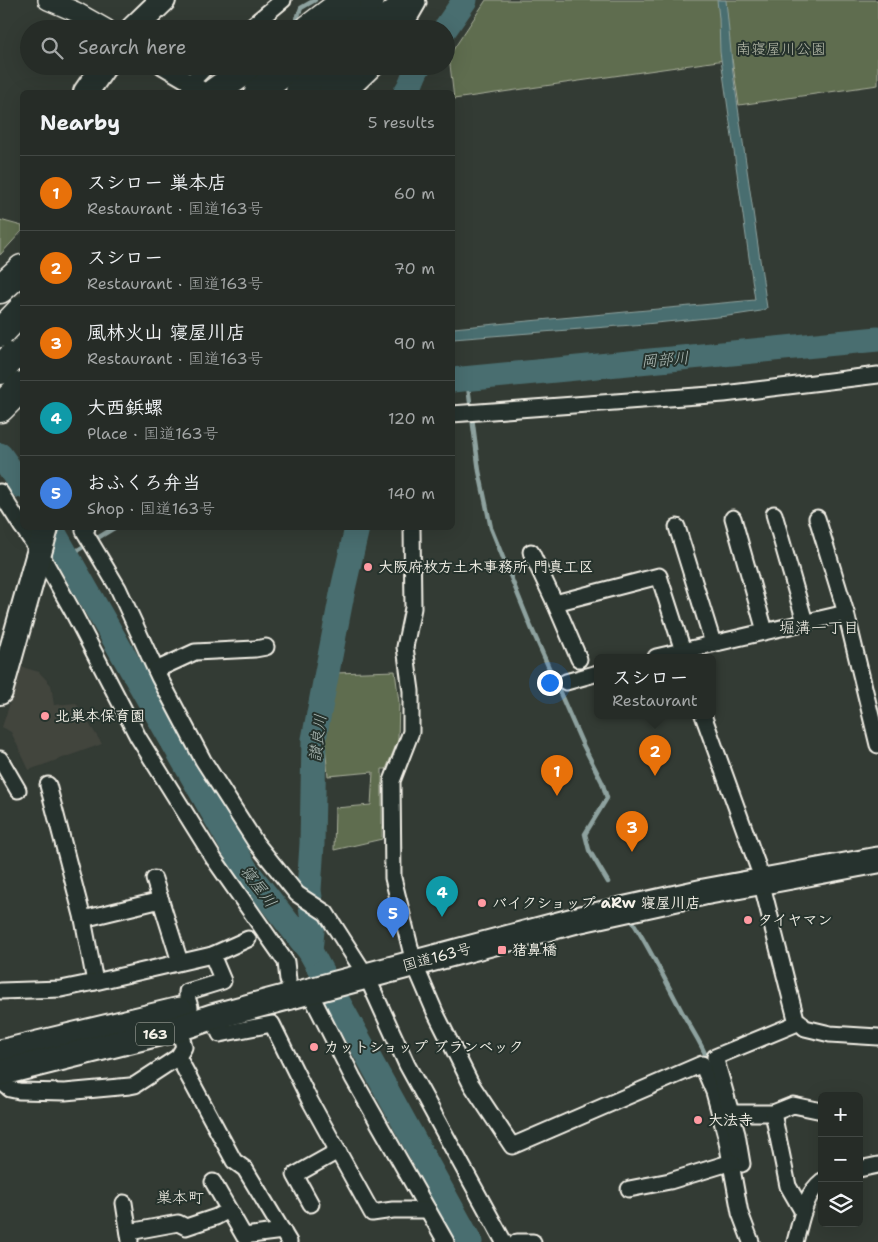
<!DOCTYPE html>
<meta charset="utf-8">
<style>
body{margin:0;font-family:"Shantell Sans","Klee One",sans-serif;background:#323833;color:#f1f3f6}
.controls{position:absolute;right:15px;bottom:15px;display:grid;overflow:hidden;border-radius:8px;box-shadow:0 5px 20px #0002}
.controls button{width:45px;height:45px;display:grid;place-items:center;padding:0;border:0;border-bottom:1px solid #424844;background:#262c27;color:#f1f3f6;font:25px sans-serif}
.you{position:absolute;left:549px;top:682px;width:18px;height:18px;margin:-12px;border:4px solid #fff;border-radius:50%;background:#1a73e8;box-shadow:0 0 0 8px #1a73e833}
.badge{display:grid;place-items:center;width:32px;height:32px;border-radius:50%;background:#ff9aa2;color:#fff;font-size:16px;font-weight:700}
.pin{position:absolute;translate:-50% -41px;filter:drop-shadow(0 1px 2px #0008)}
.pin::after{content:'';position:absolute;top:26px;width:18px;height:15px;background:inherit;clip-path:polygon(0 0,100% 0,50% 100%)}
.popup{position:absolute;left:594px;top:654px;width:122px;height:65px;box-sizing:border-box;display:grid;place-content:center;border-radius:8px;background:#262c27;filter:drop-shadow(0 1px 4px #0005);font-size:16px;white-space:nowrap;color:#a4a7a7}
.popup b{font-size:19px;color:#f1f3f6}
.popup::after{content:'';position:absolute;left:50%;top:100%;margin-left:-10px;border:10px solid transparent;border-top-color:#262c27}
.list{margin:0;padding:0;list-style:none}
h2{display:flex;justify-content:space-between;align-items:center;height:65px;margin:0;padding:0 20px;font-size:21px}
h2 small{font-size:16px;font-weight:400;color:#a4a7a7}
.list li{display:grid;grid-template-columns:32px 1fr auto;gap:15px;align-items:center;box-sizing:border-box;height:75px;padding:0 20px;border-top:1px solid #424844}
.list b{display:block;font-size:19px;white-space:nowrap}
.list p{margin:0;font-size:16px;white-space:nowrap;color:#a4a7a7}
.list em{font-size:16px;font-style:normal;color:#a4a7a7}
.icon{flex:none;width:28px;height:28px;fill:none;stroke:currentColor;stroke-width:2;stroke-linecap:round;stroke-linejoin:round}
.map{position:relative;flex:none;width:878px;height:1242px;overflow:hidden}
.search{position:absolute;background:#262c27;box-shadow:0 5px 20px #0002;left:20px;top:20px;width:435px;height:55px;display:flex;align-items:center;gap:12px;box-sizing:border-box;padding:0 18px;border-radius:28px;color:#a4a7a7;font-size:19px}
.panel{position:absolute;background:#262c27;box-shadow:0 5px 20px #0002;left:20px;top:90px;width:435px;height:440px;border-radius:8px}
.map>svg:first-child{display:block}
.built{fill:#42443d}
.green{fill:#5f6d4f;stroke:#aaaf9c}
.water{fill:#4a6e6f;stroke:#8ea29f}
.lines{fill:none;stroke-linecap:round;stroke-linejoin:round}
.stream{stroke:#8ea29f;stroke-width:4.5}
.river{stroke:#4a6e6f;stroke-width:25}
.minor-casing{stroke:#f4f1e8;stroke-width:19}
.tertiary-casing{stroke:#f4f1e8;stroke-width:22}
.primary-casing{stroke:#f4f1e8;stroke-width:28}
.trunk-casing{stroke:#f4f1e8;stroke-width:29}
.motorway-casing{stroke:#f4f1e8;stroke-width:31}
.minor{stroke:#26332d;stroke-width:15}
.tertiary{stroke:#26332d;stroke-width:19}
.primary{stroke:#26332d;stroke-width:24}
.trunk{stroke:#26332d;stroke-width:25}
.motorway{stroke:#26332d;stroke-width:28}
.motorway-bridge-casing{stroke:#f4f1e8;stroke-width:31;stroke-linecap:butt}
.motorway-bridge{stroke:#26332d;stroke-width:28}
.poi-dot{fill:#ff9aa2;stroke:#26332d;stroke-width:2}
.labels{text-anchor:middle;stroke-width:4;stroke-linejoin:round;paint-order:stroke}
.shield{fill:#26332d;stroke:#b6b8b0;stroke-width:1}
.shield-label{font-size:14px;font-weight:bold;fill:#f4f1e8}
.park-label{font-size:15px;fill:#b8bcab;stroke:#26332d}
.poi-label{font-size:15px;font-weight:bold;fill:#f4f1e8;stroke:#26332d;text-anchor:start}
.street-label{font-size:15px;fill:#f4f1e8;stroke:#26332d}
.water-label{font-size:16px;font-style:italic;fill:#b0bdb8;stroke:#26332d}
.neighbourhood-label{font-size:16px;fill:#f4f1e8;stroke:#26332d}
</style>
<div class="map">
<svg width="878" height="1242" viewBox="0 0 878 1242">
<rect width="100%" height="100%" fill="#333b34"/>
<filter id="ink" filterUnits="userSpaceOnUse"><feTurbulence type="fractalNoise" baseFrequency=".02" numOctaves="2"/><feDisplacementMap in="SourceGraphic" scale="10" xChannelSelector="R" yChannelSelector="G"/><feConvolveMatrix kernelMatrix="1 2 1 2 8 2 1 2 1" color-interpolation-filters="sRGB"/></filter>
<g filter="url(#ink)">
<!-- built -->
<path class="built" d="M22,667L39,672L51,685L54,705L76,703L102,744L29,770L11,732L2,727Z"/>
<!-- green -->
<g class="green">
<path d="M486,0H878V85L739,105L732,59L454,99L449,56Z"/>
<path d="M0,220L22,226V231L0,255Z"/>
<path d="M395,671L399,702L398,740L386,769H382V839L334,850L335,808L371,805L373,772L328,776L324,734L335,673Z"/>
</g>
<!-- water -->
<path class="water" d="M717,0H726L733,73L767,308L761,311L728,316L645,324L453,339V328L755,300L720,52L719,18Z"/>
<g class="lines">
<!-- stream -->
<g class="stream">
<path d="M293,29L301,8L315,0"/>
<path d="M467,379L479,471L491,528L531,627L582,743L602,782L607,798L585,834L589,850L608,882"/>
<path d="M68,556L114,528"/>
<path d="M631,919C649,947 664,978 680,1008C689,1026 702,1043 709,1063"/>
</g>
<!-- river -->
<g class="river">
<path d="M445,29L465,0"/>
<path d="M406,92C412,84 413,74 419,66"/>
<path d="M452,380L878,339"/>
<path d="M0,455L22,486"/>
<path d="M51,528L246,870L310,951L470,1242"/>
<path d="M310,951L313,921L309,890L312,844L314,739L343,589L357,528"/>
</g>
<defs>
<g id="minor">
<path d="M248,29L283,0"/>
<path d="M403,29L418,3"/>
<path d="M162,66L206,92"/>
<path d="M189,84L207,66"/>
<path d="M349,92L376,66"/>
<path d="M452,414L724,394L878,375"/>
<path d="M0,492L22,527"/>
<path d="M774,514L805,622"/>
<path d="M733,518L765,631"/>
<path d="M817,518L846,613L878,745"/>
<path d="M677,527L713,643"/>
<path d="M23,528L40,553L72,610L138,737L214,859L286,962L288,980"/>
<path d="M87,528L84,531L118,588L159,677L203,760L256,843L297,894L326,913L367,977L407,1065L504,1242"/>
<path d="M412,528L413,608L405,647L411,691V732L392,781L393,878L414,963L435,1012L471,1084L512,1146L702,1064L714,1092L726,1136L740,1213L751,1242"/>
<path d="M531,552L555,603L579,659"/>
<path d="M555,603L659,576L685,657"/>
<path d="M656,657L846,613"/>
<path d="M156,670L195,652L255,649L266,647"/>
<path d="M566,682L598,673"/>
<path d="M703,715L758,867"/>
<path d="M0,759L18,790"/>
<path d="M48,785L83,919L95,982"/>
<path d="M154,879L180,962"/>
<path d="M761,881L796,1019L805,1028L830,1034L878,1037"/>
<path d="M83,919L161,900"/>
<path d="M0,991L61,989L95,982L212,955L248,939"/>
<path d="M309,991L353,1078L446,1242"/>
<path d="M190,1007L187,997V992L223,981L212,955"/>
<path d="M212,1017L220,1034L272,1024L309,1099L372,1213L393,1210H428"/>
<path d="M179,1028L184,1047L178,1057L234,1161L245,1169L289,1242"/>
<path d="M0,1073L5,1085L10,1089L19,1091L65,1092L130,1086L135,1085L178,1057"/>
<path d="M732,1113H773L793,1105L822,1111"/>
<path d="M773,1113L788,1186L803,1212"/>
<path d="M742,1164L737,1134L715,1057L800,1022"/>
<path d="M859,1169L878,1165"/>
<path d="M213,1182L244,1236L283,1231"/>
<path d="M629,1189L670,1181L732,1162"/>
<path d="M124,1203L130,1241"/>
<path d="M311,1204L295,1175L338,1151"/>
<path d="M129,1232L178,1223L186,1227L216,1217L229,1210"/>
<path d="M517,1242H533"/>
<path d="M795,1242C801,1221 804,1195 822,1181"/>
</g>
<path id="tertiary" d="M48,0L76,12L106,29"/>
<g id="primary">
<path d="M133,29L163,0"/>
<path d="M86,92L104,66"/>
<path d="M0,692L46,528"/>
</g>
<g id="trunk">
<path d="M0,1053L180,1010"/>
<path d="M0,1073L179,1028L212,1017L581,919L704,892L878,860"/>
</g>
<g id="motorway">
<path d="M337,28L370,0"/>
<path d="M309,29L347,0"/>
<path d="M377,29L411,0"/>
<path d="M215,92L251,66"/>
<path d="M259,92L291,66"/>
<path d="M300,92L331,66"/>
<path d="M333,92L355,66"/>
<path d="M0,289L22,269"/>
<path d="M0,370L22,347"/>
<path d="M0,408L22,386"/>
</g>
</defs>
<!-- minor casing -->
<use href="#minor" class="minor-casing"/>
<!-- tertiary casing -->
<use href="#tertiary" class="tertiary-casing"/>
<!-- primary casing -->
<use href="#primary" class="primary-casing"/>
<!-- trunk casing -->
<use href="#trunk" class="trunk-casing"/>
<!-- motorway casing -->
<use href="#motorway" class="motorway-casing"/>
<!-- minor -->
<use href="#minor" class="minor"/>
<!-- tertiary -->
<use href="#tertiary" class="tertiary"/>
<!-- primary -->
<use href="#primary" class="primary"/>
<!-- trunk -->
<use href="#trunk" class="trunk"/>
<!-- motorway -->
<use href="#motorway" class="motorway"/>
<defs>
<path id="motorway-bridge" d="M0,333L22,310"/>
</defs>
<!-- motorway-bridge casing -->
<use href="#motorway-bridge" class="motorway-bridge-casing"/>
<!-- motorway-bridge -->
<use href="#motorway-bridge" class="motorway-bridge"/>
</g>
</g>
<!-- markers -->
<g class="poi-dot">
<circle cx="368" cy="567" r="5"/>
<circle cx="45" cy="716" r="5"/>
<circle cx="482" cy="903" r="5"/>
<circle cx="748" cy="920" r="5"/>
<rect x="497" y="945" width="10" height="10" rx="2.5"/>
<circle cx="314" cy="1047" r="5"/>
<circle cx="698" cy="1120" r="5"/>
</g>
<g class="labels">
<!-- shield labels -->
<rect class="shield" x="136" y="1022.5" width="38" height="23" rx="4"/>
<g class="shield-label">
<text x="155" y="1039">163</text>
</g>
<!-- park labels -->
<g class="park-label">
<text x="781" y="54">南寝屋川公園</text>
</g>
<!-- poi labels -->
<g class="poi-label">
<text x="378" y="572">大阪府枚方土木事務所 門真工区</text>
<text x="55" y="721">北巣本保育園</text>
<text x="492" y="908">バイクショップ aRw 寝屋川店</text>
<text x="758" y="925">タイヤマン</text>
<text x="512" y="955">猪鼻橋</text>
<text x="324" y="1052">カットショップ ブランベック</text>
<text x="708" y="1125">大法寺</text>
</g>
<!-- street labels -->
<g class="street-label">
<text transform="translate(437 957) rotate(-15)" y="5">国道163号</text>
</g>
<!-- water labels -->
<g class="water-label">
<text transform="translate(665 359) rotate(-5)" y="6">岡部川</text>
<text transform="translate(317 738) rotate(-83)" y="6">讃良川</text>
<text transform="translate(259 886) rotate(53)" y="6">寝屋川</text>
</g>
<!-- neighbourhood labels -->
<g class="neighbourhood-label">
<text x="819" y="633">堀溝一丁目</text>
<text x="180" y="1203">巣本町</text>
</g>
</g>
</svg>
<div class="controls">
<button>+</button>
<button>−</button>
<button><svg class="icon" aria-label="layers" viewBox="0 0 24 24"><path d="M12 4l9 5-9 5-9-5zM3 14l9 5 9-5"/></svg></button>
</div>
<div class="you"></div>
<div class="pin badge" style="left:557px;top:796px;background:#e8710a">1</div>
<div class="pin badge" style="left:655px;top:776px;background:#e8710a">2</div>
<div class="popup"><b>スシロー</b>Restaurant</div>
<div class="pin badge" style="left:632px;top:852px;background:#e8710a">3</div>
<div class="pin badge" style="left:442px;top:917px;background:#0f9aa8">4</div>
<div class="pin badge" style="left:393px;top:938px;background:#3f7fe0">5</div>
<div class="search"><svg class="icon" aria-label="search" viewBox="0 0 24 24"><circle cx="10" cy="10" r="6"/><path d="M15 15l6 6"/></svg>Search here</div>
<section class="panel">
<h2>Nearby<small>5 results</small></h2>
<ul class="list">
<li><span class="badge" style="background:#e8710a">1</span><div><b>スシロー 巣本店</b><p>Restaurant · 国道163号</p></div><em>60 m</em></li>
<li><span class="badge" style="background:#e8710a">2</span><div><b>スシロー</b><p>Restaurant · 国道163号</p></div><em>70 m</em></li>
<li><span class="badge" style="background:#e8710a">3</span><div><b>風林火山 寝屋川店</b><p>Restaurant · 国道163号</p></div><em>90 m</em></li>
<li><span class="badge" style="background:#0f9aa8">4</span><div><b>大西鋲螺</b><p>Place · 国道163号</p></div><em>120 m</em></li>
<li><span class="badge" style="background:#3f7fe0">5</span><div><b>おふくろ弁当</b><p>Shop · 国道163号</p></div><em>140 m</em></li>
</ul>
</section>
</div>
